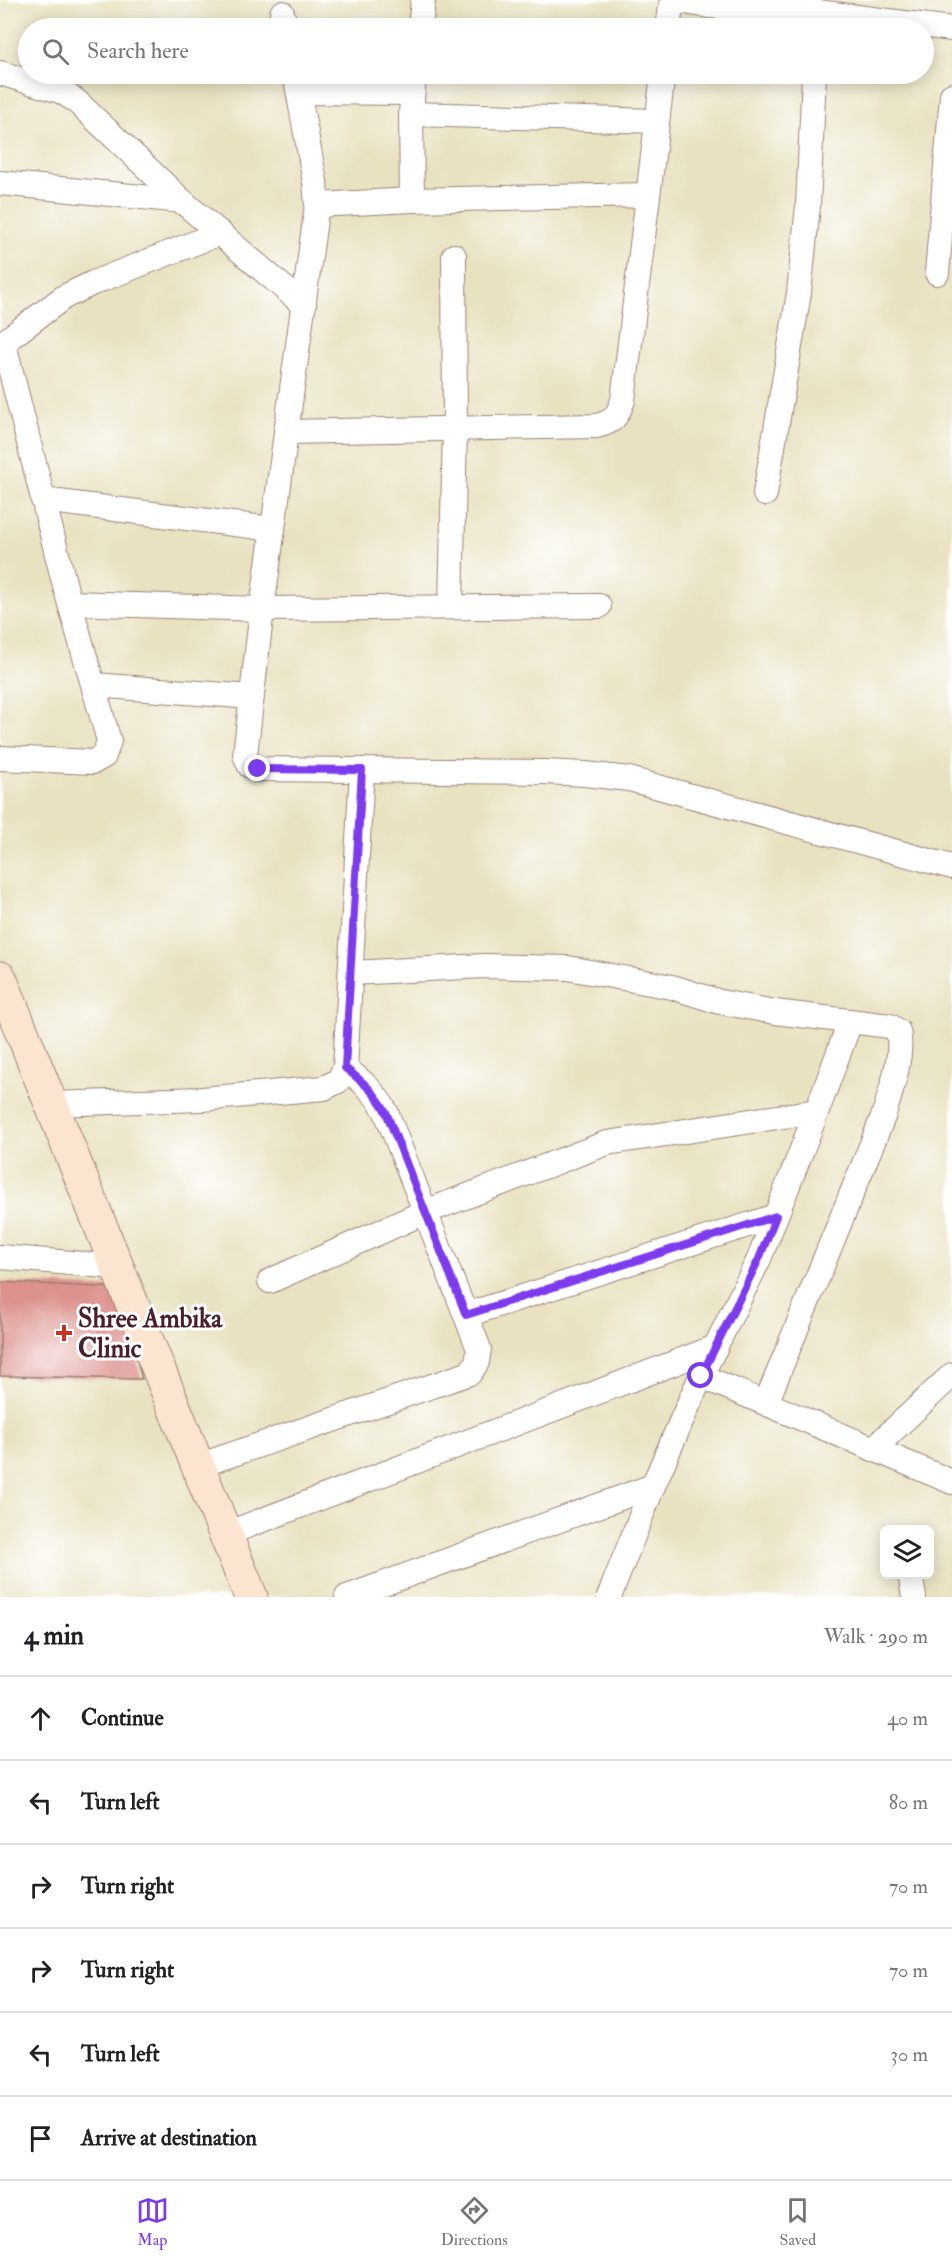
<!DOCTYPE html>
<meta charset="utf-8">
<style>
body{margin:0;font-family:"IM FELL Double Pica",serif;background:#f2f2f2;color:#202124}
.controls{position:absolute;right:18px;bottom:18px;display:grid;overflow:hidden;border-radius:9px;box-shadow:0 3px 15px #0003}
.controls button{width:54px;height:54px;display:grid;place-items:center;padding:0;border:0;border-bottom:2px solid #e0e0e0;background:#fff;color:#202124;font:30px sans-serif}
.stop{position:absolute;width:18px;height:18px;margin:-14px;border:4px solid #7c3aed;border-radius:50%;background:#fff}
.stop.end{background:#7c3aed;border-color:#fff;box-shadow:0 2px 6px #0008}
.list{margin:0;padding:0;list-style:none}
h2{display:flex;justify-content:space-between;align-items:center;height:78px;margin:0;padding:0 24px;font-size:26px}
h2 small{font-size:20px;font-weight:400;color:#757577}
.list li{display:grid;grid-template-columns:39px 1fr auto;gap:18px;align-items:center;box-sizing:border-box;height:84px;padding:0 24px;border-top:2px solid #e0e0e0}
.list b{display:block;font-size:22px;white-space:nowrap}
.list em{font-size:20px;font-style:normal;color:#757577}
.icon{flex:none;width:33px;height:33px;fill:none;stroke:currentColor;stroke-width:2;stroke-linecap:round;stroke-linejoin:round}
.map{position:relative;flex:none;width:952px;height:1597px;overflow:hidden}
.search{position:absolute;background:#fff;box-shadow:0 3px 15px #0003;left:18px;right:18px;top:18px;height:66px;display:flex;align-items:center;gap:15px;box-sizing:border-box;padding:0 21px;border-radius:33px;color:#757577;font-size:22px}
.sheet{height:582px;background:#fff}
nav{display:flex;justify-content:space-around;align-items:center;box-sizing:border-box;height:84px;border-top:2px solid #e0e0e0;background:#fff;font-size:16px;color:#757577}
nav a{display:grid;justify-items:center;gap:3px}
nav .on{color:#7c3aed}
.map>svg:first-child{display:block}
.building{fill:#dc918d}
.lines{fill:none;stroke-linecap:round;stroke-linejoin:round}
.minor-casing{stroke:#9a8076;stroke-width:26}
.secondary-casing{stroke:#9a8076;stroke-width:35}
.minor{stroke:#fff;stroke-width:24}
.secondary{stroke:#fce5d0;stroke-width:33}
.route{stroke:#7c3aed;stroke-width:8}
.poi-dot{fill:#c8321e;stroke:#fff;stroke-width:2}
.labels{text-anchor:middle;stroke-width:6;stroke-linejoin:round;paint-order:stroke}
.poi-label{font-size:26px;font-weight:bold;fill:#4a1f2b;stroke:#fff;text-anchor:start}
</style>
<div class="map">
<svg width="952" height="1597" viewBox="0 0 952 1597">
<rect width="100%" height="100%" fill="#fff"/>
<filter id="ink" filterUnits="userSpaceOnUse"><feTurbulence type="fractalNoise" baseFrequency=".0167" numOctaves="2"/><feDisplacementMap in="SourceGraphic" scale="12" xChannelSelector="R" yChannelSelector="G"/><feConvolveMatrix kernelMatrix="1 2 1 2 8 2 1 2 1" color-interpolation-filters="sRGB"/></filter>
<filter id="wash" filterUnits="userSpaceOnUse"><feTurbulence type="fractalNoise" baseFrequency=".008" numOctaves="4" result="noise"/><feDisplacementMap in="SourceGraphic" scale="24" xChannelSelector="R" yChannelSelector="G"/><feGaussianBlur stdDeviation="1.35" result="paint"/><feColorMatrix in="noise" values="0 0 0 0 0 0 0 0 0 0 0 0 0 0 0 0 0 1.4 0 .05"/><feComposite in="paint" operator="in"/></filter>
<g filter="url(#wash)">
<rect width="100%" height="100%" fill="#e9e2c1"/>
<g id="blocks">
<!-- building -->
<path class="building" d="M0,1282L117,1288L142,1379L0,1376Z"/>
</g>
</g>
<g filter="url(#ink)">
<use href="#blocks" fill-opacity="0" stroke="#9a8076" stroke-width="1.5"/>
<g class="lines">
<defs>
<g id="minor">
<path d="M672,0L709,6L817,12L952,29"/>
<path d="M282,13L286,28"/>
<path d="M420,28L423,0"/>
<path d="M668,28L672,0"/>
<path d="M0,73L60,91L75,100L182,201L304,305"/>
<path d="M295,74L315,182L317,205L262,609L245,755L250,766L258,769L544,772L585,774L629,779L952,867"/>
<path d="M299,92L412,93"/>
<path d="M411,114L657,121"/>
<path d="M0,183L182,201"/>
<path d="M412,200L411,114L414,74"/>
<path d="M317,205L412,200L647,195"/>
<path d="M937,273L952,95"/>
<path d="M0,345L64,297L93,283L220,233"/>
<path d="M286,432L596,426C614,422 617,417 623,400L663,74"/>
<path d="M765,494L799,293L808,206L814,74"/>
<path d="M43,500L273,529"/>
<path d="M70,603L262,609L599,606"/>
<path d="M451,607L455,428L454,256"/>
<path d="M94,685L252,697"/>
<path d="M0,758L93,762L104,756L109,741L66,590L4,344"/>
<path d="M351,973L484,966L568,968L672,987L720,1002L775,1012L890,1026L898,1031C904,1055 890,1094 883,1117L766,1403"/>
<path d="M51,1104L202,1099L324,1088L338,1081L345,1068L362,770"/>
<path d="M0,1257L118,1267"/>
<path d="M270,1281L425,1212L607,1143L817,1111"/>
<path d="M466,1315L776,1216"/>
<path d="M701,1376L952,1482"/>
<path d="M873,1449L952,1375"/>
<path d="M198,1466L470,1373L477,1362L479,1349L386,1112C376,1093 362,1081 345,1068"/>
<path d="M226,1534L716,1347"/>
<path d="M910,1574L914,1597"/>
<path d="M347,1597L653,1486"/>
<path d="M609,1597L653,1486L701,1376L759,1259L817,1111L850,1022"/>
</g>
<path id="secondary" d="M0,978L251,1597"/>
</defs>
<!-- minor casing -->
<use href="#minor" class="minor-casing"/>
<!-- secondary casing -->
<use href="#secondary" class="secondary-casing"/>
<!-- minor -->
<use href="#minor" class="minor"/>
<!-- secondary -->
<use href="#secondary" class="secondary"/>
</g>
</g>
<g class="lines" filter="url(#ink)">
<!-- route -->
<path class="route" d="M258,769L362,770L345,1068C362,1081 376,1093 386,1112L466,1315L776,1216L759,1259L701,1376"/>
</g>
<!-- markers -->
<path class="poi-dot" d="M61 1324h6v6h6v6h-6v6h-6v-6h-6v-6h6z"/>
<g class="labels">
<!-- poi labels -->
<g class="poi-label">
<text x="78" y="1327">Shree Ambika<tspan x="78" dy="30">Clinic</tspan></text>
</g>
</g>
</svg>
<div class="controls">
<button><svg class="icon" aria-label="layers" viewBox="0 0 24 24"><path d="M12 4l9 5-9 5-9-5zM3 14l9 5 9-5"/></svg></button>
</div>
<div class="stop" style="left:701px;top:1376px"></div>
<div class="stop end" style="left:258px;top:769px"></div>
<div class="search"><svg class="icon" aria-label="search" viewBox="0 0 24 24"><circle cx="10" cy="10" r="6"/><path d="M15 15l6 6"/></svg>Search here</div>
</div>
<section class="sheet">
<h2>4 min<small>Walk · 290 m</small></h2>
<ul class="list">
<li><svg class="icon" aria-label="ahead" viewBox="0 0 24 24"><path d="M12 20V5M6 11l6-6 6 6"/></svg><div><b>Continue</b></div><em>40 m</em></li>
<li><svg class="icon" aria-label="left" viewBox="0 0 24 24"><path d="M17 20v-9H6M10 6l-5 5 5 5"/></svg><div><b>Turn left</b></div><em>80 m</em></li>
<li><svg class="icon" aria-label="right" viewBox="0 0 24 24"><path d="M7 20v-9h11M14 6l5 5-5 5"/></svg><div><b>Turn right</b></div><em>70 m</em></li>
<li><svg class="icon" aria-label="right" viewBox="0 0 24 24"><path d="M7 20v-9h11M14 6l5 5-5 5"/></svg><div><b>Turn right</b></div><em>70 m</em></li>
<li><svg class="icon" aria-label="left" viewBox="0 0 24 24"><path d="M17 20v-9H6M10 6l-5 5 5 5"/></svg><div><b>Turn left</b></div><em>30 m</em></li>
<li><svg class="icon" aria-label="arrive" viewBox="0 0 24 24"><path d="M6 21V4h12l-3 4 3 4H6"/></svg><div><b>Arrive at destination</b></div></li>
</ul>
</section>
<nav>
<a class="on"><svg class="icon" aria-label="map" viewBox="0 0 24 24"><path d="M3 6l6-2 6 2 6-2v14l-6 2-6-2-6 2zM9 4v14M15 6v14"/></svg>Map</a>
<a><svg class="icon" aria-label="directions" viewBox="0 0 24 24"><path d="M12 3l9 9-9 9-9-9zM9 14v-3h6M13 9l2 2-2 2"/></svg>Directions</a>
<a><svg class="icon" aria-label="saved" viewBox="0 0 24 24"><path d="M7 4h10v16l-5-4-5 4z"/></svg>Saved</a>
</nav>
